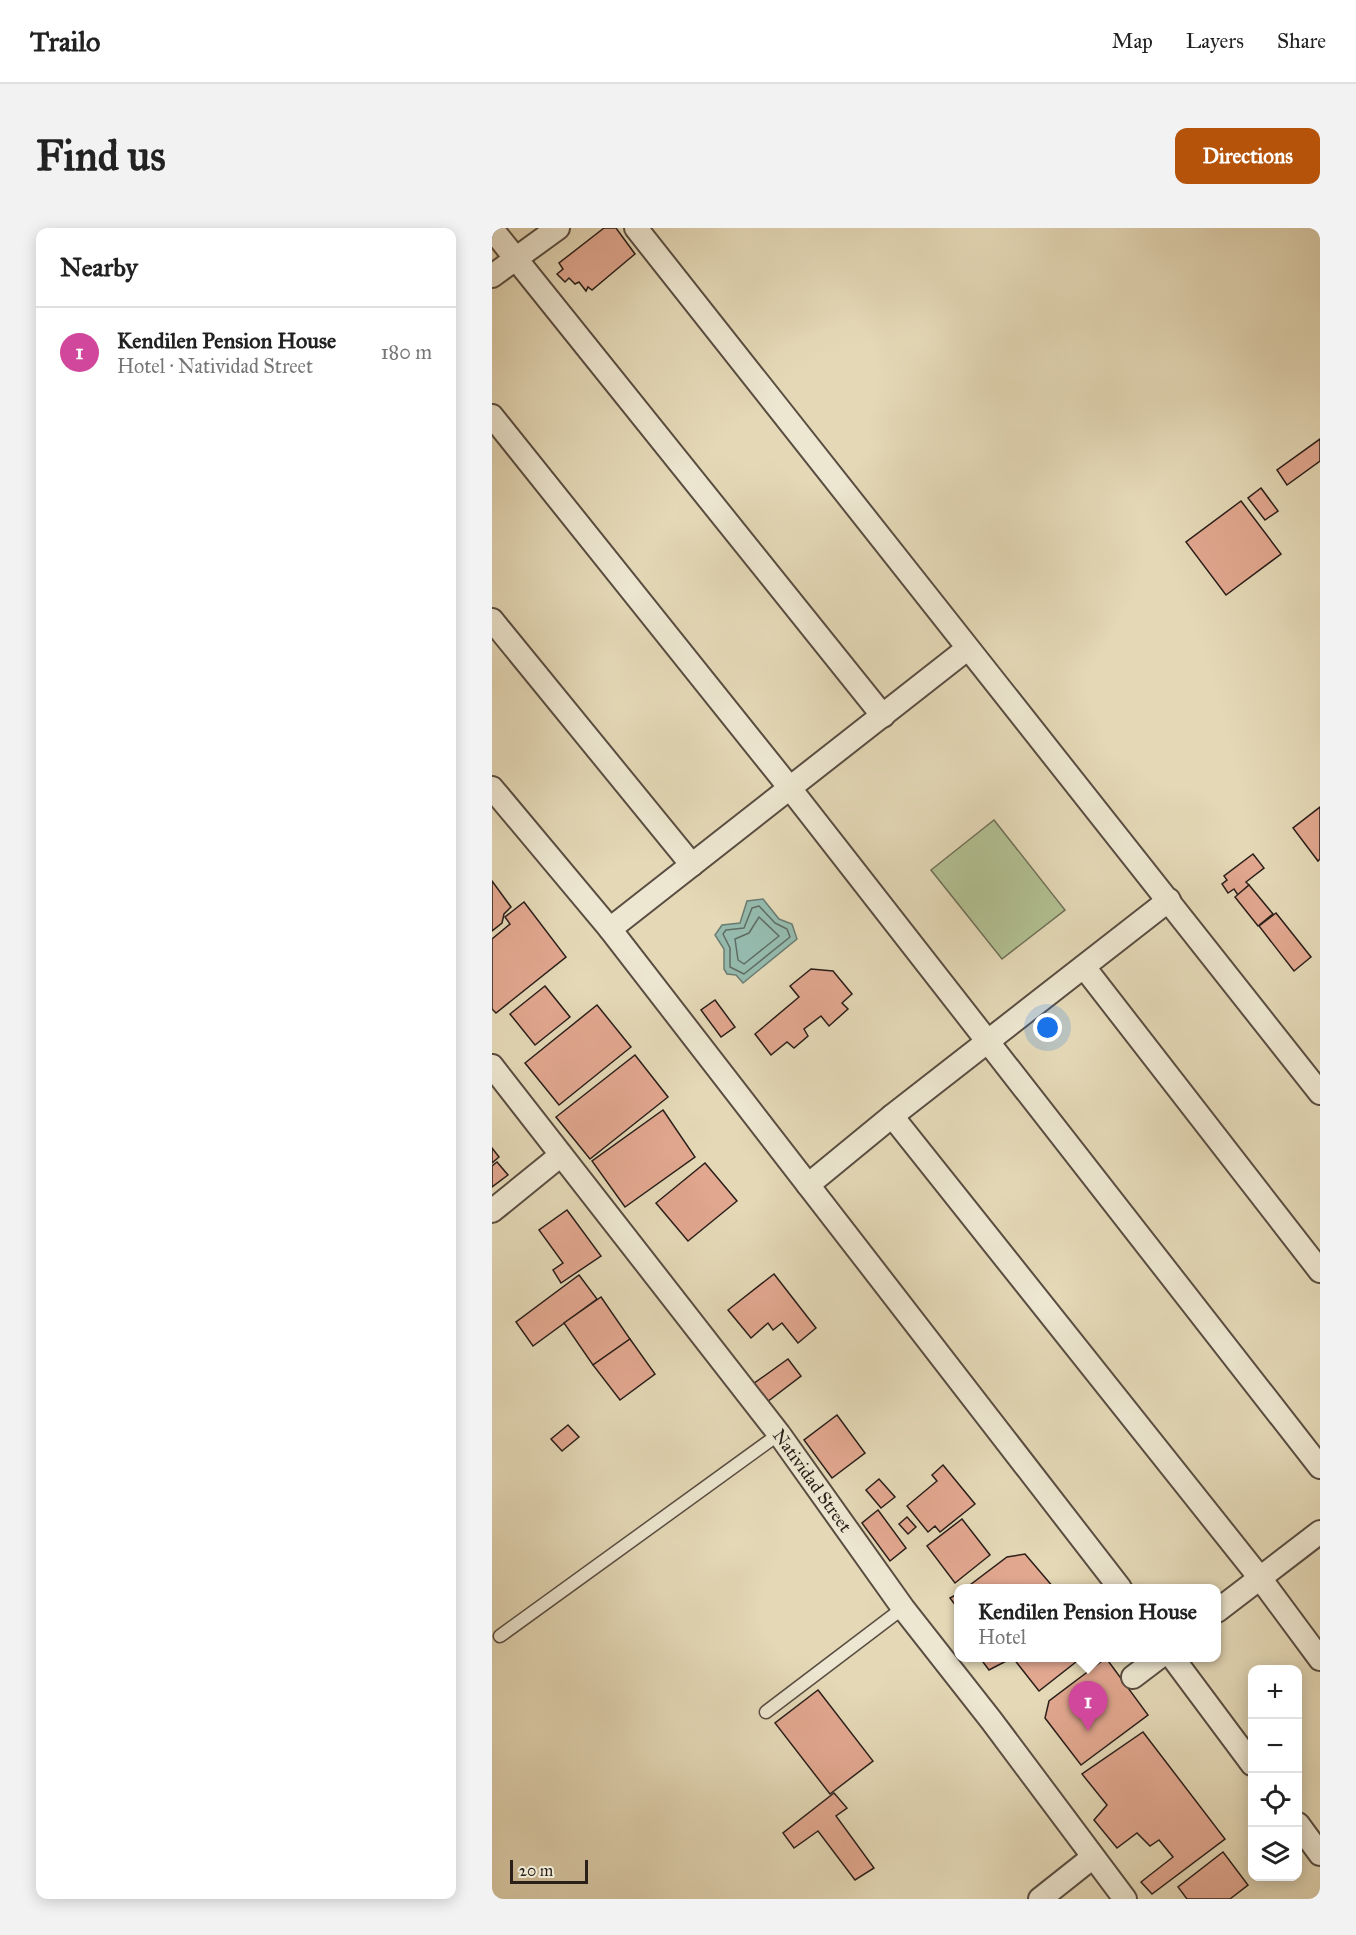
<!DOCTYPE html>
<meta charset="utf-8">
<style>
body{margin:0;font-family:"IM FELL Great Primer",serif;background:#f2f2f2;color:#222}
.controls{position:absolute;right:18px;bottom:18px;display:grid;overflow:hidden;border-radius:12px;box-shadow:0 3px 15px #0003}
.controls button{width:54px;height:54px;display:grid;place-items:center;padding:0;border:0;border-bottom:2px solid #e0e0e0;background:#fff;color:#222;font:30px sans-serif}
.scale{position:absolute;left:18px;bottom:15px;width:78px;box-sizing:border-box;padding-left:6px;border:3px solid #2b1f1a;border-top:0;font-size:16px;line-height:21px;white-space:nowrap;color:#2b1f1a;-webkit-text-stroke:4px #ede6d0;paint-order:stroke}
.you{position:absolute;left:556px;top:800px;width:21px;height:21px;margin:-15px;border:4px solid #fff;border-radius:50%;background:#1a73e8;box-shadow:0 0 0 9px #1a73e833}
.badge{display:grid;place-items:center;width:39px;height:39px;border-radius:50%;background:#b45309;color:#fff;font-size:20px;font-weight:700}
.pin{position:absolute;translate:-50% -50px;filter:drop-shadow(0 2px 3px #0008)}
.pin::after{content:'';position:absolute;top:32px;width:21px;height:18px;background:inherit;clip-path:polygon(0 0,100% 0,50% 100%)}
.popup{position:absolute;left:462px;top:1356px;width:267px;height:78px;box-sizing:border-box;display:grid;place-content:center;border-radius:12px;background:#fff;filter:drop-shadow(0 2px 4px #0005);font-size:20px;white-space:nowrap;color:#767676}
.popup b{font-size:22px;color:#222}
.popup::after{content:'';position:absolute;left:50%;top:100%;margin-left:-12px;border:12px solid transparent;border-top-color:#fff}
.list{margin:0;padding:0;list-style:none}
h2{display:flex;justify-content:space-between;align-items:center;height:78px;margin:0;padding:0 24px;font-size:26px}
h2 small{font-size:20px;font-weight:400;color:#767676}
.list li{display:grid;grid-template-columns:39px 1fr auto;gap:18px;align-items:center;box-sizing:border-box;height:90px;padding:0 24px;border-top:2px solid #e0e0e0}
.list b{display:block;font-size:22px;white-space:nowrap}
.list p{margin:0;font-size:20px;white-space:nowrap;color:#767676}
.list em{font-size:20px;font-style:normal;color:#767676}
.icon{flex:none;width:33px;height:33px;fill:none;stroke:currentColor;stroke-width:2;stroke-linecap:round;stroke-linejoin:round}
.map{position:relative;flex:none;width:828px;height:1671px;overflow:hidden;border-radius:12px}
header{display:flex;align-items:center;gap:36px;box-sizing:border-box;height:84px;padding:0 30px;background:#fff;border-bottom:2px solid #e0e0e0}
header strong{font-size:28px}
nav{display:flex;gap:33px;margin-inline-start:auto;font-size:21px}
.intro{display:flex;align-items:center;justify-content:space-between;box-sizing:border-box;height:144px;padding:0 36px}
h1{margin:0;font-size:42px}
.button{padding:15px 27px;border-radius:12px;background:#b45309;color:#fff;font-size:21px;font-weight:700}
main{display:flex;gap:36px;padding:0 36px}
aside{flex:1;background:#fff;border-radius:12px;box-shadow:0 3px 15px #0003}
.map>svg:first-child{display:block}
.green{fill:#b1bf91;stroke:#6e6f56;stroke-width:1.5}
.water{fill:#95baad;stroke:#6b7c72;stroke-width:1.5}
.lines{fill:none;stroke-linecap:round;stroke-linejoin:round}
.shore{stroke:#606c64;stroke-width:1.5}
.building{fill:#e1a78f;stroke:#2b1f1a;stroke-width:1.5}
.lane-casing{stroke:#594d41;stroke-width:15}
.street-casing{stroke:#594d41;stroke-width:26}
.lane{stroke:#ede6d0;stroke-width:12}
.street{stroke:#ede6d0;stroke-width:22}
.labels{text-anchor:middle;stroke-width:6;stroke-linejoin:round;paint-order:stroke}
.street-label{font-size:18px;fill:#2b1f1a;stroke:#ede6d0}
</style>
<header>
<strong>Trailo</strong>
<nav><a>Map</a><a>Layers</a><a>Share</a></nav>
</header>
<div class="intro"><h1>Find us</h1><a class="button">Directions</a></div>
<main>
<aside>
<h2>Nearby<small></small></h2>
<ul class="list">
<li><span class="badge" style="background:#d1479c">1</span><div><b>Kendilen Pension House</b><p>Hotel · Natividad Street</p></div><em>180 m</em></li>
</ul>
</aside>
<div class="map">
<svg width="828" height="1671" viewBox="0 0 828 1671">
<rect width="100%" height="100%" fill="#e4d8b6"/>
<filter id="stains"><feTurbulence type="fractalNoise" baseFrequency=".00333" numOctaves="4"/><feColorMatrix values="0 0 0 0 .2 0 0 0 0 .09 0 0 0 0 .02 0 0 0 .5 -.17"/></filter>
<radialGradient id="worn" r=".72"><stop offset=".6" stop-color="#630" stop-opacity="0"/><stop offset="1" stop-color="#630" stop-opacity=".3"/></radialGradient>
<!-- green -->
<path class="green" d="M502,592L573,682L510,731L439,642Z"/>
<!-- water -->
<path class="water" d="M271,671L287,691L300,696L305,711L251,755L244,747L235,746L232,741V721L223,707L230,697L248,695L255,673Z"/>
<g class="lines">
<!-- shore -->
<g class="shore">
<path d="M267,678L283,695L295,701L298,709L252,746L238,739V720L231,706L234,702L252,700L260,680Z"/>
<path d="M267,689L287,708L252,736L246,732L243,711L257,705Z"/>
</g>
</g>
<!-- building -->
<g class="building">
<path d="M112,0H124L143,26L100,62L96,59L94,63L87,54L83,56L77,50L73,54L65,46L71,41L67,35Z"/>
<path d="M828,211V233L795,257L785,242Z"/>
<path d="M769,260L786,283L773,292L756,270Z"/>
<path d="M749,273L789,326L734,367L694,314Z"/>
<path d="M828,579V631L826,633L801,600Z"/>
<path d="M761,626L772,640L754,654L757,657L746,667L742,661L736,665L730,656L735,652L732,648Z"/>
<path d="M0,653L19,679L12,686L10,695L0,703Z"/>
<path d="M757,657L781,686L766,698L743,669Z"/>
<path d="M32,674L74,729L4,785L0,781V711L18,696L13,689Z"/>
<path d="M784,685L819,729L802,743L767,698Z"/>
<path d="M319,741L341,743L360,766L350,775L356,781L337,798L329,788L312,801L316,808L302,820L295,814L279,827L263,806L307,769L298,758Z"/>
<path d="M53,758L78,789L43,817L18,786Z"/>
<path d="M223,772L243,799L229,809L209,782Z"/>
<path d="M105,777L139,819L67,877L33,835Z"/>
<path d="M143,827L176,869L98,931L64,889Z"/>
<path d="M171,882L203,929L133,979L100,933Z"/>
<path d="M0,920L7,929L0,935Z"/>
<path d="M5,934L16,947L0,959V938Z"/>
<path d="M213,935L245,973L196,1013L164,975Z"/>
<path d="M75,982L109,1028L69,1055L61,1042L71,1035L47,1002Z"/>
<path d="M282,1046L324,1100L306,1115L290,1095L281,1102L276,1095L259,1110L236,1082Z"/>
<path d="M87,1047L105,1071L41,1118L24,1094Z"/>
<path d="M109,1069L138,1111L101,1137L72,1095Z"/>
<path d="M138,1111L163,1146L128,1172L101,1137Z"/>
<path d="M296,1131L309,1148L275,1174L261,1156Z"/>
<path d="M345,1187L373,1225L340,1250L312,1212Z"/>
<path d="M76,1197L87,1209L70,1223L59,1211Z"/>
<path d="M451,1237L483,1276L448,1304L443,1298L436,1304L415,1278L445,1253L440,1247Z"/>
<path d="M387,1251L403,1269L389,1280L374,1262Z"/>
<path d="M386,1282L414,1320L398,1333L370,1295Z"/>
<path d="M415,1289L424,1299L416,1306L407,1296Z"/>
<path d="M470,1291L498,1327L463,1355L435,1318Z"/>
<path d="M533,1326L562,1360H474L515,1329Z"/>
<path d="M467,1365V1382L458,1370Z"/>
<path d="M488,1430H520L497,1442Z"/>
<path d="M521,1430H589L547,1463Z"/>
<path d="M614,1430L656,1487L589,1537L553,1490L557,1473Z"/>
<path d="M326,1462L381,1533L338,1566L283,1495Z"/>
<path d="M651,1504L733,1611L660,1666L649,1654L681,1629L667,1612L658,1618L645,1605L625,1620L602,1592L615,1577L590,1546Z"/>
<path d="M342,1565L355,1580L344,1588L382,1640L363,1652L326,1603L302,1620L291,1605Z"/>
<path d="M731,1624L756,1657L738,1671H695L686,1659Z"/>
</g>
<g class="lines">
<defs>
<g id="lane">
<path d="M8,1408L287,1206"/>
<path d="M274,1484L411,1380"/>
</g>
<g id="street">
<path d="M144,0L828,865"/>
<path d="M0,1L391,488"/>
<path d="M0,48L66,0"/>
<path d="M0,188L297,559L828,1239"/>
<path d="M0,392L200,637"/>
<path d="M0,560L118,701L628,1360"/>
<path d="M118,701L475,421"/>
<path d="M592,739L828,1043"/>
<path id="s1" d="M0,838L287,1206L411,1380L499,1492L633,1671"/>
<path d="M400,888L768,1350L828,1431"/>
<path d="M316,957L400,888L677,672"/>
<path d="M0,983L69,927"/>
<path d="M725,1383L828,1304"/>
<path d="M681,1430L760,1536"/>
<path d="M641,1449L666,1430"/>
<path d="M806,1596L828,1626"/>
<path d="M548,1671L601,1629"/>
</g>
</defs>
<!-- lane casing -->
<use href="#lane" class="lane-casing"/>
<!-- street casing -->
<use href="#street" class="street-casing"/>
<!-- lane -->
<use href="#lane" class="lane"/>
<!-- street -->
<use href="#street" class="street"/>
</g>
<g class="labels">
<!-- street labels -->
<g class="street-label">
<text dy="6" stroke="none"><textPath href="#s1" startOffset="524">Natividad Street</textPath></text>
</g>
</g>
<rect width="100%" height="100%" filter="url(#stains)"/>
<rect width="100%" height="100%" fill="url(#worn)"/>
</svg>
<div class="controls">
<button>+</button>
<button>−</button>
<button><svg class="icon" aria-label="locate" viewBox="0 0 24 24"><circle cx="12" cy="12" r="6"/><path d="M12 2v4M12 18v4M2 12h4M18 12h4"/></svg></button>
<button><svg class="icon" aria-label="layers" viewBox="0 0 24 24"><path d="M12 4l9 5-9 5-9-5zM3 14l9 5 9-5"/></svg></button>
</div>
<div class="scale">20 m</div>
<div class="you"></div>
<div class="pin badge" style="left:596px;top:1503px;background:#d1479c">1</div>
<div class="popup"><b>Kendilen Pension House</b>Hotel</div>
</div>
</main>
